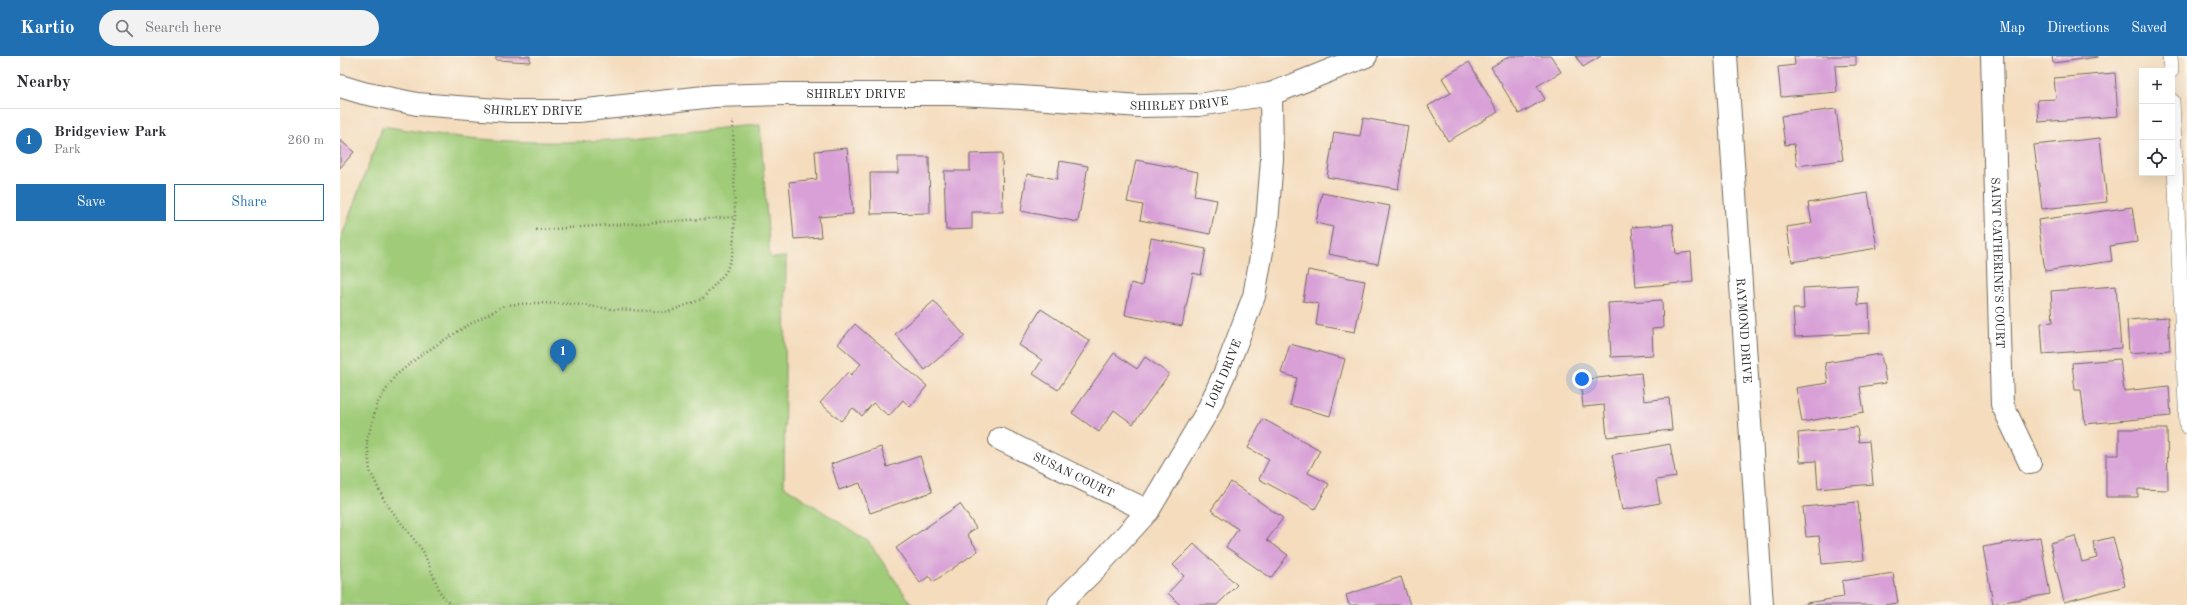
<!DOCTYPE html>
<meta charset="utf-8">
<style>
body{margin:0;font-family:"Old Standard TT",serif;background:#f2f2f3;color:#2b2b33}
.controls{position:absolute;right:12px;top:12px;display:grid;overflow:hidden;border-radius:0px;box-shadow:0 4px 16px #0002}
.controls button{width:36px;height:36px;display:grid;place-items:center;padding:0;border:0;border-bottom:1px solid #e1e1e2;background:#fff;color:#2b2b33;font:20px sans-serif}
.you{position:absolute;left:1242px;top:323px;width:14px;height:14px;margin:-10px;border:3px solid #fff;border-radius:50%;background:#1a73e8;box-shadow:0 0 0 6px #1a73e833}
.badge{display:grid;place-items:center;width:26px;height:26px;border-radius:50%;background:#1f6fb2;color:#fff;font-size:13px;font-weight:700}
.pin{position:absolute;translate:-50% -33px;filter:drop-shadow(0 1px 2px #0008)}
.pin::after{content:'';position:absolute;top:21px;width:14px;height:12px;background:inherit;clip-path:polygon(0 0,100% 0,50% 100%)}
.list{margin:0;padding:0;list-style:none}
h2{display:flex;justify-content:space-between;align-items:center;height:52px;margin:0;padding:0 16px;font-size:17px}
h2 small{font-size:13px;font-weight:400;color:#7c7c81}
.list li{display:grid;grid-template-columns:26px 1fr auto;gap:12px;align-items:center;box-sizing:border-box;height:64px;padding:0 16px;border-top:1px solid #e1e1e2}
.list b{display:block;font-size:15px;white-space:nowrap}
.list p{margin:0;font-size:13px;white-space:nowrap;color:#7c7c81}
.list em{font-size:13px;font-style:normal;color:#7c7c81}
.actions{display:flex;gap:8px;padding:12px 16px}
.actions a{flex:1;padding:9px 0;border:1px solid #1f6fb2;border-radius:0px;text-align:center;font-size:14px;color:#1f6fb2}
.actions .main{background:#1f6fb2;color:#fff}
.icon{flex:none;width:22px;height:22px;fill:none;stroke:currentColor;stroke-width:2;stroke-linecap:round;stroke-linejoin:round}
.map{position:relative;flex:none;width:1847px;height:549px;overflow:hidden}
header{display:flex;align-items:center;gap:24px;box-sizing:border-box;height:56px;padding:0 20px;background:#1f6fb2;color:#fff}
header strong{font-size:19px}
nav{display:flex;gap:22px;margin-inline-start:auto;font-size:14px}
.search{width:280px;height:36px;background:#f2f2f3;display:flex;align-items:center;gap:10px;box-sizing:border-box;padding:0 14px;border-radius:22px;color:#7c7c81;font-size:15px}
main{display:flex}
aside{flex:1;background:#fff}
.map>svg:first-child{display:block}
.green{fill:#a0cc79;stroke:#667c52}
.building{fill:#d8a0d7}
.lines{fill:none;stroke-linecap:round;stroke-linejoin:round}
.lane-casing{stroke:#71695e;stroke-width:16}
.street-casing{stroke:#71695e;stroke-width:24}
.secondary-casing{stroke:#71695e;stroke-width:24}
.path{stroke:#71695e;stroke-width:2.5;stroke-dasharray:1 3;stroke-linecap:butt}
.lane{stroke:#fff;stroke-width:15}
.street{stroke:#fff;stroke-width:22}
.secondary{stroke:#fff;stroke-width:22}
.labels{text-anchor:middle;stroke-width:3;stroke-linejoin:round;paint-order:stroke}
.street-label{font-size:12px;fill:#2b2b2b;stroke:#fbf7ec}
</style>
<header>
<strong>Kartio</strong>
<div class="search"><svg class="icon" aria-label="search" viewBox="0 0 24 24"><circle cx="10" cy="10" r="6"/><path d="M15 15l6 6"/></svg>Search here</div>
<nav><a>Map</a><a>Directions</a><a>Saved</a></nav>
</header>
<main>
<aside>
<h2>Nearby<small></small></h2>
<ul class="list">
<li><span class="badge">1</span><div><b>Bridgeview Park</b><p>Park</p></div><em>260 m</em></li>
</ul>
<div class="actions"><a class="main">Save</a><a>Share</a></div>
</aside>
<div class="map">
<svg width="1847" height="549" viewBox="0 0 1847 549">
<rect width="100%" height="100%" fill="#fbf7ec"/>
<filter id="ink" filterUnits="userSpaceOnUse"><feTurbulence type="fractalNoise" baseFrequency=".025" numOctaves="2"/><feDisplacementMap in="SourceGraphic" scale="8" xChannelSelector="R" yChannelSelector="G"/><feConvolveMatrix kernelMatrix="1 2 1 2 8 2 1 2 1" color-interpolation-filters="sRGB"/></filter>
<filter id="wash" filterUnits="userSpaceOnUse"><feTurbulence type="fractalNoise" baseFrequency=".012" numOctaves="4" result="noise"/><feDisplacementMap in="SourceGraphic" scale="16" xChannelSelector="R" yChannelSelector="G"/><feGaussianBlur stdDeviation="0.9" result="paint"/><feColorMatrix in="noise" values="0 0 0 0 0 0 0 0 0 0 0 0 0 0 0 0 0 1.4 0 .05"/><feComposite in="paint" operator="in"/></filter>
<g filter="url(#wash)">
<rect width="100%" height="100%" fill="#f4dcbd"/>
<!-- green -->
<path class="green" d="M420,69L430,202L446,201L444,430L529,486L572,549H0V185L43,70C112,82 182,89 251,85C308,83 363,72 420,69Z"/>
<g id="blocks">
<!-- building -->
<g class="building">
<path d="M156,0H190V6L156,4Z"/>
<path d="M1170,0H1211L1221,16L1197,30L1205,43L1179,58L1151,11Z"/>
<path d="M1236,0H1261L1243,11Z"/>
<path d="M1454,0H1516V9L1495,10L1497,36L1441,41L1438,11L1455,9Z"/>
<path d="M1712,0H1758V1L1713,7Z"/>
<path d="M1129,6L1158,56L1108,85L1088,50L1111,37L1102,22Z"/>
<path d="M1775,17L1778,60L1699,66L1697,44L1716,43L1714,22Z"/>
<path d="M1496,53L1503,104L1457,110L1454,88L1445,89L1441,60Z"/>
<path d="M1023,62L1068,70L1058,133L987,121L994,76L1020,80Z"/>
<path d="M1760,82L1767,146L1702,153L1694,89Z"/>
<path d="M0,84L14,96L0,112Z"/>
<path d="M507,92L513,158L479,161L481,181L454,183L449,126L477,123L475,95Z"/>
<path d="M662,97L663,156H632V173L606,174L604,115H630V98Z"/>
<path d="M558,101H589L590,157L531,158L530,117H558Z"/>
<path d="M796,104L858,116L854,140L877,144L870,178L800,164L803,149L787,146Z"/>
<path d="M720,105L748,110L738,166L681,155L687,118L717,123Z"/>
<path d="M982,137L1050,150L1038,208L988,198L993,171L976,167Z"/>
<path d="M1528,137L1537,192L1452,206L1447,171L1472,167L1468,147Z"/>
<path d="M1792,151L1797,186L1770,190L1772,205L1705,215L1698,164Z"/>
<path d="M1333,168L1336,198L1351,196L1353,226L1296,231L1292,171Z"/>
<path d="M811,182L866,193L861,219L853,217L842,270L785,259L791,227L802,230Z"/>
<path d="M968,214L1025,225L1015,276L976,269L979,248L963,245Z"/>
<path d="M1517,229L1518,249L1529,248L1530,277L1455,281L1453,253H1464L1463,232Z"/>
<path d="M1776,230L1781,292L1703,298L1701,267L1713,266L1711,235Z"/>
<path d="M1322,244L1323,272L1312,273L1313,299L1271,301L1268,247Z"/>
<path d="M594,245L625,280L585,314L555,278Z"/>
<path d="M701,253L750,285L718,334L693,318L702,304L679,289Z"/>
<path d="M1828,261L1830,294L1789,297L1787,264Z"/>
<path d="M515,268L587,330L570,351L563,344L549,360L533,347L522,360L513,352L501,365L480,347L508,316L511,319L521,308L498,288Z"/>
<path d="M950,288L1005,303L990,360L950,349L957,322L941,317Z"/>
<path d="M774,297L797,313L805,301L829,318L793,368L774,354L759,376L732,357Z"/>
<path d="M1541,298L1546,327L1520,331L1524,356L1462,366L1456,332L1488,327L1485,307Z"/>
<path d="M1780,303L1784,335L1829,330L1831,360L1745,368L1741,334H1735L1732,307Z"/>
<path d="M1301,317L1304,345L1329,342L1332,374L1267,381L1264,349L1243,351L1240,324Z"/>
<path d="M923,363L980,394L968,417L989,428L975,453L919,423L929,403L908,392Z"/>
<path d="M1517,371L1519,386L1529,385L1533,428L1478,433L1476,405L1460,406L1458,377Z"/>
<path d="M1779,373H1827L1828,434L1798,433V441H1766V399H1779Z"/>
<path d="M1330,388L1336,421L1316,424L1320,447L1282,454L1272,399Z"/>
<path d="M541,391L547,411L580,400L592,436L530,457L520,427L499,434L491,408Z"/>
<path d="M891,426L943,462L927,484L948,499L931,522L886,491L898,473L871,454Z"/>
<path d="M1518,446L1524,504L1482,508L1479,480L1466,481L1463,451Z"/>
<path d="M620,448L636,472L627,478L638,495L593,526L589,520L580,527L556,492Z"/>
<path d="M1735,480L1742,506L1757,502L1753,486L1773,481L1785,530L1724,546L1710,487Z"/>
<path d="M1700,481L1710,538L1653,548L1643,491Z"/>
<path d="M854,488L897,529L877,549H840L828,537L844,520L833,509Z"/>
<path d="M1553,517L1558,547L1543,549H1466V547L1504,541L1502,525Z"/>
<path d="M1061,521L1070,549H1009L1006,539Z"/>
</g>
</g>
</g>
<g filter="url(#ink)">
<use href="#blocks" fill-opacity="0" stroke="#71695e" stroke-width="1"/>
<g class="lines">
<defs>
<g id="lane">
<path d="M1830,0L1831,15"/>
<path d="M1832,45L1847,370"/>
</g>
<g id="street">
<path id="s1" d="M1386,0L1422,549"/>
<path id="s2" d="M1652,0L1662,348L1690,407"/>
<path id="s3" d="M0,30L23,37L77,48L170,55H238L374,40L442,38H617L681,41L799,50L858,49L931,38"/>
<path id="s4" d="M660,383L808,455"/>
</g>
<g id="secondary">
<path id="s5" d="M718,549L756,512L808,455L867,356L886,314L914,240L927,167L932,103L931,38L1026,0"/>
</g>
</defs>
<!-- lane casing -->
<use href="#lane" class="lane-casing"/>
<!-- street casing -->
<use href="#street" class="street-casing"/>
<!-- secondary casing -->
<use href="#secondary" class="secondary-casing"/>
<!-- path -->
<g class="path">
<path d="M196,174L395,161"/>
<path d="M111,549L101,538L83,495L45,446L30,415L27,385L37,348L55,320L81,299L123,272L165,249L195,247L233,248L271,253L328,256L362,243L386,216L393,197L395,161L393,64"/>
</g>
<!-- lane -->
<use href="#lane" class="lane"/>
<!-- street -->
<use href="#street" class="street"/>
<!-- secondary -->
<use href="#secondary" class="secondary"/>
</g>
</g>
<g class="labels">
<!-- street labels -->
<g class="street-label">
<text dy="4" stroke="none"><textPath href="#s3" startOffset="519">SHIRLEY DRIVE</textPath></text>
<text dy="4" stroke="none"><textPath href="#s3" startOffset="843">SHIRLEY DRIVE</textPath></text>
<text dy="4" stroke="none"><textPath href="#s3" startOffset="195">SHIRLEY DRIVE</textPath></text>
<text dy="4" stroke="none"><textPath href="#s2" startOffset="207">SAINT CATHERINE'S COURT</textPath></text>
<text dy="4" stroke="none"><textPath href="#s1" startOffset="275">RAYMOND DRIVE</textPath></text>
<text dy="4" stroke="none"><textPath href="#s5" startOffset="287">LORI DRIVE</textPath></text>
<text dy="4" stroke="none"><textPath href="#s4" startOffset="82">SUSAN COURT</textPath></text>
</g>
</g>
</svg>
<div class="controls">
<button>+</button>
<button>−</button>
<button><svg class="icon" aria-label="locate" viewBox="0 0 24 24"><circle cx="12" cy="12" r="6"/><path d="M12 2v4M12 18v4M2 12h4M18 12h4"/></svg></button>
</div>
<div class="you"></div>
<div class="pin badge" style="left:223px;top:316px">1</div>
</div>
</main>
